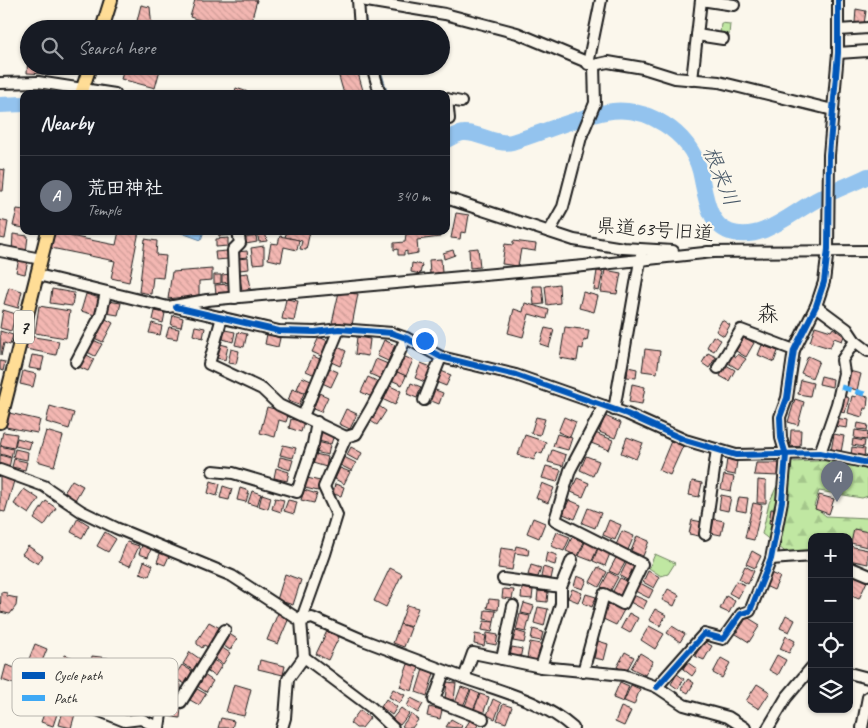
<!DOCTYPE html>
<meta charset="utf-8">
<style>
body{margin:0;font-family:Caveat,"Klee One",sans-serif;background:#20242c;color:#f1f3f6}
.controls{position:absolute;right:15px;bottom:15px;display:grid;overflow:hidden;border-radius:10px;box-shadow:0 1px 4px #0004}
.controls button{width:45px;height:45px;display:grid;place-items:center;padding:0;border:0;border-bottom:1px solid #363941;background:#171b24;color:#f1f3f6;font:25px sans-serif}
.you{position:absolute;left:424px;top:340px;width:18px;height:18px;margin:-12px;border:4px solid #fff;border-radius:50%;background:#1a73e8;box-shadow:0 0 0 8px #1a73e833}
.badge{display:grid;place-items:center;width:32px;height:32px;border-radius:50%;background:#0b8043;color:#fff;font-size:16px;font-weight:700}
.pin{position:absolute;translate:-50% -41px;filter:drop-shadow(0 1px 2px #0008)}
.pin::after{content:'';position:absolute;top:26px;width:18px;height:15px;background:inherit;clip-path:polygon(0 0,100% 0,50% 100%)}
.list{margin:0;padding:0;list-style:none}
h2{display:flex;justify-content:space-between;align-items:center;height:65px;margin:0;padding:0 20px;font-size:21px}
h2 small{font-size:16px;font-weight:400;color:#9ea1a6}
.list li{display:grid;grid-template-columns:32px 1fr auto;gap:15px;align-items:center;box-sizing:border-box;height:80px;padding:0 20px;border-top:1px solid #363941}
.list b{display:block;font-size:19px;white-space:nowrap}
.list p{margin:0;font-size:16px;white-space:nowrap;color:#9ea1a6}
.list em{font-size:16px;font-style:normal;color:#9ea1a6}
.icon{flex:none;width:28px;height:28px;fill:none;stroke:currentColor;stroke-width:2;stroke-linecap:round;stroke-linejoin:round}
.map{position:relative;flex:none;width:868px;height:728px;overflow:hidden}
.search{position:absolute;background:#171b24;box-shadow:0 1px 4px #0004;left:20px;top:20px;width:430px;height:55px;display:flex;align-items:center;gap:12px;box-sizing:border-box;padding:0 18px;border-radius:28px;color:#9ea1a6;font-size:19px}
.panel{position:absolute;background:#171b24;box-shadow:0 1px 4px #0004;left:20px;top:90px;width:430px;height:145px;border-radius:10px}
.map>svg:first-child{display:block}
.forest{fill:url(#forest-firs);stroke:#6e825f}
.park{fill:#c0e7a2;stroke:#6e825f}
.water{fill:url(#water-rules);stroke:#63809a}
.lines{fill:none;stroke-linecap:round;stroke-linejoin:round}
.stream{stroke:#63809a;stroke-width:2.5}
.river{stroke:#93c3ee;stroke-width:16}
.building{fill:url(#building-back-hatch);stroke:#1c1c1c}
.minor-casing{stroke:#1c1c1c;stroke-width:14}
.major-casing{stroke:#1c1c1c;stroke-width:16}
.minor{stroke:#fbf7ec;stroke-width:10}
.major{stroke:#ffdd96;stroke-width:12}
.quiet{stroke:#3fa9f5;stroke-width:5;stroke-dasharray:10 5;stroke-linecap:butt}
.cycleway-casing{stroke:#fbf7ec;stroke-width:9}
.cycleway{stroke:#0057b8;stroke-width:6}
.labels{text-anchor:middle;stroke-width:4.5;stroke-linejoin:round;paint-order:stroke}
.shield{fill:#fbf7ec;stroke:#5f5e5a;stroke-width:1}
.shield-label{font-size:19px;font-weight:bold;fill:#1c1c1c}
.street-label{font-size:20px;fill:#1c1c1c;stroke:#fbf7ec}
.water-label{font-size:21px;font-style:italic;fill:#465666;stroke:#fbf7ec}
.quarter-label{font-size:22px;fill:#1c1c1c;stroke:#fbf7ec}
.key{fill:#fbf7ec;stroke:#b8b5ae;stroke-width:1}
.key-label{font-size:14px;fill:#1c1c1c}
</style>
<div class="map">
<svg width="868" height="728" viewBox="0 0 868 728">
<defs>
<pattern id="forest-firs" width="22" height="20" patternUnits="userSpaceOnUse" patternTransform="scale(1.25)"><rect width="22" height="20" fill="#c0e7a2"/><path d="M5 1l3.5 6h-7zM16 11l3.5 6h-7z" fill="#a4c68b"/></pattern>
<pattern id="water-rules" width="6" height="5" patternUnits="userSpaceOnUse" patternTransform="scale(1.25)"><rect width="6" height="5" fill="#93c3ee"/><path d="M0 2.5h6" fill="none" stroke="#7ea7cc"/></pattern>
<pattern id="building-back-hatch" width="6" height="6" patternUnits="userSpaceOnUse" patternTransform="scale(1.25)"><rect width="6" height="6" fill="#f3b7b2"/><path d="M-1 5l2 2M0 0l6 6M5-1l2 2" fill="none" stroke="#d09d98"/></pattern>
</defs>
<rect width="100%" height="100%" fill="#fbf7ec"/>
<filter id="ink" filterUnits="userSpaceOnUse"><feTurbulence type="fractalNoise" baseFrequency=".02" numOctaves="2"/><feDisplacementMap in="SourceGraphic" scale="10" xChannelSelector="R" yChannelSelector="G"/><feConvolveMatrix kernelMatrix="1 2 1 2 8 2 1 2 1" color-interpolation-filters="sRGB"/></filter>
<g filter="url(#ink)">
<!-- forest -->
<path class="forest" d="M788,462C812,462 848,456 868,471V496L862,498L819,491L814,506L826,516L868,518V533L849,541V537H812V552L788,554L762,534L769,503Z"/>
<!-- park -->
<g class="park">
<path d="M721,23L730,24L729,35L720,34Z"/>
<path d="M655,554L675,563L668,574L661,576L649,568Z"/>
</g>
<!-- water -->
<path class="water" d="M176,231H204L201,240Z"/>
<g class="lines">
<!-- stream -->
<g class="stream">
<path d="M364,13L367,29"/>
<path d="M379,66L387,94"/>
</g>
<!-- river -->
<g class="river">
<path d="M0,105L24,104"/>
<path d="M446,140C451,138 458,133 464,133C479,132 497,146 512,142C543,133 574,118 606,112C645,104 690,132 700,171C705,191 707,225 730,232C762,243 793,211 820,198C835,190 852,184 868,176"/>
</g>
</g>
<!-- building -->
<g class="building">
<path d="M195,0H257L249,29H229L190,17Z"/>
<path d="M141,5L150,7L152,29H135Z"/>
<path d="M856,9L866,11L864,24L855,23Z"/>
<path d="M28,56L29,66H45V74L27,73Z"/>
<path d="M125,66H161L155,88L121,79Z"/>
<path d="M336,66H356L364,94H344Z"/>
<path d="M236,88L248,92L247,94H234Z"/>
<path d="M0,169L5,170L3,191H0Z"/>
<path d="M17,209L24,210V228L13,226Z"/>
<path d="M456,213L469,215L466,233L461,232L460,239L451,238Z"/>
<path d="M0,220L8,222L5,239L0,238Z"/>
<path d="M55,231H70V236L116,245L119,231H139L129,282L111,278L115,261L51,248Z"/>
<path d="M218,231H230L231,235L219,236Z"/>
<path d="M242,231H250L251,235L243,236Z"/>
<path d="M257,231H265L267,241L259,242Z"/>
<path d="M287,231H310L306,250L300,249L302,241L285,237Z"/>
<path d="M426,231H439L440,237L417,240L418,253L407,255V251L404,252V255H398V249L394,250V243L405,242L406,234Z"/>
<path d="M13,234L28,236L26,253L12,252Z"/>
<path d="M256,236L257,242L246,244L245,238Z"/>
<path d="M280,236L299,240L297,250L284,247L281,262L268,259L271,243L278,244Z"/>
<path d="M228,238V246L216,247V239Z"/>
<path d="M145,239L157,241L156,255L166,256L163,278L153,277L151,294L139,292Z"/>
<path d="M513,241L536,244L535,251L521,249L518,266L502,264L505,244L513,245Z"/>
<path d="M264,246V263L253,264L251,248Z"/>
<path d="M478,248L480,267L470,268L469,249Z"/>
<path d="M453,250L455,255L444,259L443,253Z"/>
<path d="M227,251L228,259L216,260L215,252Z"/>
<path d="M247,251L248,257L237,258L236,252Z"/>
<path d="M248,258L249,269L239,270L237,259Z"/>
<path d="M19,259L28,261L25,274L16,272Z"/>
<path d="M441,259L442,273L430,274L429,260Z"/>
<path d="M412,263L422,265L420,274L411,272Z"/>
<path d="M212,269V280L199,281V295L168,299L172,272Z"/>
<path d="M605,270L621,273L617,294L601,292Z"/>
<path d="M597,271L603,272L599,291L594,290Z"/>
<path d="M248,273L251,288L242,290L239,274Z"/>
<path d="M230,274L231,282L222,283V275Z"/>
<path d="M214,275H221V283L214,284Z"/>
<path d="M230,284V293L216,294L215,285Z"/>
<path d="M559,284L560,303L547,305L545,286Z"/>
<path d="M532,286H542L544,304L534,305Z"/>
<path d="M9,287L22,291L18,308L4,304Z"/>
<path d="M52,289L74,293L72,306L50,303Z"/>
<path d="M339,292L358,294L352,325L332,323Z"/>
<path d="M583,292L598,296L594,312L579,308Z"/>
<path d="M86,294L100,298L95,315L81,311Z"/>
<path d="M286,299L298,301L294,321L282,319Z"/>
<path d="M108,301L121,303L118,315L106,313Z"/>
<path d="M525,303L549,310L547,319L529,314L523,337L508,333L514,309L523,312Z"/>
<path d="M39,306L70,311L66,338L35,333Z"/>
<path d="M3,310L16,314L11,331L0,328Z"/>
<path d="M155,311L165,313L163,323L153,320Z"/>
<path d="M173,315L183,318L181,327L171,325Z"/>
<path d="M104,318L113,323L103,342L94,338Z"/>
<path d="M722,320L730,325L724,336L716,331Z"/>
<path d="M152,323L162,326L160,335L149,333Z"/>
<path d="M195,326L205,328L203,338L193,335Z"/>
<path d="M815,326L831,331L833,328L844,336L842,341L834,338L830,348L810,342Z"/>
<path d="M169,327L179,329L177,339L166,337Z"/>
<path d="M565,327L589,330L587,341L584,340L583,349L579,348L577,361L560,358Z"/>
<path d="M545,328L554,330L549,347L540,344Z"/>
<path d="M225,330L235,332L233,342L223,339Z"/>
<path d="M0,331L13,335L10,345L4,343L1,356Z"/>
<path d="M238,332L247,334L244,347L235,345Z"/>
<path d="M267,334L280,338L278,347L265,344Z"/>
<path d="M28,336L59,341L56,355L26,349Z"/>
<path d="M713,336L721,340L714,351L707,347Z"/>
<path d="M319,337L328,341L321,356L312,352Z"/>
<path d="M357,337L370,339L368,356L355,354Z"/>
<path d="M744,337L754,343L746,357L736,351Z"/>
<path d="M93,340L102,344L95,356L87,352Z"/>
<path d="M384,340L395,345L388,361L377,356Z"/>
<path d="M220,344L228,346L225,360L217,358Z"/>
<path d="M762,345L778,351L774,362L758,355Z"/>
<path d="M338,347L346,351L340,366L331,362Z"/>
<path d="M231,349L239,351L236,364L228,363Z"/>
<path d="M645,349L660,351L657,373L642,371Z"/>
<path d="M708,353L716,357L709,368L702,363Z"/>
<path d="M85,354L94,359L88,371L79,367Z"/>
<path d="M738,354L746,359L738,369L728,363L732,355L736,357Z"/>
<path d="M32,355L44,357L41,370L29,368Z"/>
<path d="M313,356L322,360L315,375L306,371Z"/>
<path d="M402,356L413,360L406,376L395,371Z"/>
<path d="M808,356L819,361L812,378L801,373Z"/>
<path d="M376,359L388,364L381,379L370,374Z"/>
<path d="M0,361L5,362L3,371L0,370Z"/>
<path d="M421,363L431,367L425,382L415,378Z"/>
<path d="M726,365L735,370L729,381L720,376Z"/>
<path d="M628,367L637,369L636,378L627,377Z"/>
<path d="M329,368L338,372L331,387L322,383Z"/>
<path d="M23,371L36,374L33,387L20,384Z"/>
<path d="M395,371L406,376L402,385L391,380Z"/>
<path d="M441,371L451,375L446,386L436,382Z"/>
<path d="M849,371L861,374L857,390L845,387Z"/>
<path d="M821,376L833,379L832,387L819,384Z"/>
<path d="M302,377L311,381L306,393L297,389Z"/>
<path d="M368,377L379,382L372,397L361,392Z"/>
<path d="M801,380L813,383L810,396L798,394Z"/>
<path d="M411,383L421,387L417,398L407,394Z"/>
<path d="M632,384L645,387L642,404L629,402Z"/>
<path d="M390,386L401,391L395,405L384,400Z"/>
<path d="M292,389L304,393L299,405L288,401Z"/>
<path d="M433,389L443,393L439,404L429,400Z"/>
<path d="M319,393L328,397L321,412L313,409Z"/>
<path d="M857,394L868,397L867,409L864,408L862,417L848,413L852,396L856,397Z"/>
<path d="M841,395L849,398L845,413L837,411Z"/>
<path d="M795,399L804,402L798,425L788,422Z"/>
<path d="M50,406L74,413L69,429L46,422Z"/>
<path d="M379,406L386,411L377,425L369,420Z"/>
<path d="M267,407L289,413L286,422L279,420L275,437L260,433Z"/>
<path d="M346,409L357,414L350,429L339,424Z"/>
<path d="M9,413L40,420L37,433L6,427Z"/>
<path d="M605,416L621,423L615,438L599,432Z"/>
<path d="M536,417L545,419L540,435L531,433Z"/>
<path d="M564,417L576,422L570,437L558,432Z"/>
<path d="M835,418L848,420L847,428L834,426Z"/>
<path d="M291,419L304,422L301,432L289,428Z"/>
<path d="M858,423L868,425L867,430L857,429Z"/>
<path d="M791,430H801L800,447L790,446Z"/>
<path d="M855,430L868,432L867,440L854,438Z"/>
<path d="M46,431L63,436L54,466L37,461Z"/>
<path d="M321,431L334,435L331,444L318,441Z"/>
<path d="M3,432L17,434L14,448L0,445Z"/>
<path d="M595,433L613,440L609,450L591,443Z"/>
<path d="M557,434L572,438L568,450L553,446Z"/>
<path d="M834,434L844,436L841,452L831,451Z"/>
<path d="M525,435L546,442L542,454L537,452L534,460L518,455Z"/>
<path d="M627,437L643,443L636,459L621,453Z"/>
<path d="M17,438L31,442L29,449L15,446Z"/>
<path d="M853,439L865,441L864,447L852,445Z"/>
<path d="M671,441L683,446L670,475L659,470Z"/>
<path d="M317,442L330,445L328,455L315,452Z"/>
<path d="M283,445L296,448L293,458L280,455Z"/>
<path d="M0,446L13,449L11,457L0,454Z"/>
<path d="M351,447L362,453L358,461L347,455Z"/>
<path d="M852,447L865,449L864,457L851,455Z"/>
<path d="M15,449L28,452L27,460L13,457Z"/>
<path d="M552,450L566,455L563,466L548,462Z"/>
<path d="M315,454L328,457L326,467L313,463Z"/>
<path d="M0,455L11,458L9,468L0,466Z"/>
<path d="M586,456L599,461L593,476L580,470Z"/>
<path d="M280,457L293,460L290,470L278,466Z"/>
<path d="M344,457L356,463L352,471L340,465Z"/>
<path d="M14,459L27,462L25,470L12,467Z"/>
<path d="M727,459L737,461L735,475L725,473Z"/>
<path d="M756,463H781L780,476L754,475Z"/>
<path d="M546,466L561,470L557,482L542,478Z"/>
<path d="M276,468L289,472L287,481L274,478Z"/>
<path d="M340,468L350,472L344,484L335,479Z"/>
<path d="M724,475L734,477L731,491L721,489Z"/>
<path d="M0,476L14,481L5,512L0,511Z"/>
<path d="M307,478L320,481L318,491L305,488Z"/>
<path d="M577,478L589,483L583,497L571,492Z"/>
<path d="M72,480L83,486L75,500L64,493Z"/>
<path d="M758,480L766,481V503H757Z"/>
<path d="M211,481L220,484L217,496L208,493Z"/>
<path d="M692,481L702,483L699,497L689,495Z"/>
<path d="M542,483L554,488L548,503L536,498Z"/>
<path d="M335,484L344,487L341,496L333,494Z"/>
<path d="M223,486L232,489L229,500L220,498Z"/>
<path d="M240,488L249,491L246,502L237,500Z"/>
<path d="M24,489L39,499L29,514L14,504Z"/>
<path d="M304,490L317,494L314,503L301,500Z"/>
<path d="M252,491L261,494L257,506L248,503Z"/>
<path d="M262,494L271,497L268,509L259,506Z"/>
<path d="M721,495L731,497L728,511L719,509Z"/>
<path d="M819,495L834,499L829,514L815,509Z"/>
<path d="M739,497L748,498L746,512L736,510Z"/>
<path d="M275,498L284,500L281,512L272,509Z"/>
<path d="M288,500L297,502L294,514L284,511Z"/>
<path d="M569,500L581,505L575,519L563,514Z"/>
<path d="M46,501L56,508L44,526L34,519Z"/>
<path d="M753,503L762,505L754,540L745,538Z"/>
<path d="M588,508L601,513L595,528L582,523Z"/>
<path d="M771,509L779,510L776,525L769,523Z"/>
<path d="M78,518L89,525L82,538L71,532Z"/>
<path d="M533,518L545,523L539,538L527,533Z"/>
<path d="M714,519L724,521L721,535L711,533Z"/>
<path d="M609,520L621,525L615,540L603,535Z"/>
<path d="M692,520L702,522L699,536L689,534Z"/>
<path d="M854,529L868,532L867,547L851,543Z"/>
<path d="M622,531L634,536L628,550L616,545Z"/>
<path d="M105,532L116,539L108,552L97,546Z"/>
<path d="M557,532L570,537L564,551L551,546Z"/>
<path d="M637,536L649,541L643,556L631,551Z"/>
<path d="M572,537L584,542L578,556L566,551Z"/>
<path d="M127,542L139,546L130,566L119,562Z"/>
<path d="M143,542L152,546L148,557L139,554Z"/>
<path d="M585,542L598,547L592,561L579,556Z"/>
<path d="M28,546L43,556L38,564L22,554Z"/>
<path d="M516,546L529,549L528,555L515,553L512,570L498,568L501,548L515,550Z"/>
<path d="M599,546L611,551L605,566L593,561Z"/>
<path d="M849,546L868,550V564L849,560Z"/>
<path d="M161,551L170,554L165,565L157,562Z"/>
<path d="M752,551L761,556L755,568L746,564Z"/>
<path d="M547,552L557,555L555,565L545,562Z"/>
<path d="M617,556L626,561L618,575L609,571Z"/>
<path d="M144,561L153,565L149,576L140,573Z"/>
<path d="M627,562L637,567L629,581L620,576Z"/>
<path d="M531,565L541,568L538,577L528,575Z"/>
<path d="M745,566L754,571L748,584L739,579Z"/>
<path d="M543,567L553,570L551,579L541,577Z"/>
<path d="M598,567L607,572L599,587L590,582Z"/>
<path d="M390,568L402,574L386,607L374,601Z"/>
<path d="M648,571L660,577L654,588L643,582Z"/>
<path d="M609,572L618,577L610,592L601,587Z"/>
<path d="M770,573L780,577L774,590L765,586Z"/>
<path d="M854,573L868,579L859,599L849,595V583Z"/>
<path d="M285,574L301,580L293,605L277,600Z"/>
<path d="M577,576L587,580L583,589L574,586Z"/>
<path d="M620,578L629,582L621,597L612,593Z"/>
<path d="M736,581L745,585L738,598L729,593Z"/>
<path d="M640,583L653,590L649,598L635,591Z"/>
<path d="M522,588L533,590L532,599L521,598Z"/>
<path d="M503,589L514,590L512,599L502,598Z"/>
<path d="M572,589L582,593L578,602L568,598Z"/>
<path d="M668,589L679,595L674,606L662,600Z"/>
<path d="M538,591L548,592L547,602L537,601Z"/>
<path d="M1,592L7,593V596L17,598L16,606L10,614L0,612Z"/>
<path d="M586,594L596,597L592,607L583,603Z"/>
<path d="M633,595L647,601L643,609L630,602Z"/>
<path d="M726,596L735,601L729,613L720,609Z"/>
<path d="M489,599L499,600L498,610L487,608Z"/>
<path d="M524,603L534,606L531,615L521,613Z"/>
<path d="M609,603L624,610L616,625L601,618Z"/>
<path d="M407,605L418,608L411,627L400,624Z"/>
<path d="M538,607L548,609L544,626L534,623Z"/>
<path d="M655,609L666,615L660,626L649,620Z"/>
<path d="M485,610L496,611L494,621L484,619Z"/>
<path d="M278,613L289,618L278,644L267,640Z"/>
<path d="M629,613L638,618L630,633L621,628Z"/>
<path d="M520,614L530,616L526,632L516,630Z"/>
<path d="M786,615L795,620L789,632L780,628Z"/>
<path d="M747,617L760,625L749,642L736,634Z"/>
<path d="M484,621L494,622L492,632L482,630Z"/>
<path d="M209,622L220,628L208,647L204,645L202,648L197,644V641Z"/>
<path d="M400,624L411,628L404,647L393,643Z"/>
<path d="M649,626L664,634L655,649L641,640Z"/>
<path d="M672,626L685,634L680,642L667,633Z"/>
<path d="M328,629L340,635L328,660L316,654Z"/>
<path d="M533,629L543,632L541,641L531,639Z"/>
<path d="M516,631L526,634L524,643L513,641Z"/>
<path d="M228,633L237,639L230,650L221,644Z"/>
<path d="M487,633L498,635L496,645L486,643Z"/>
<path d="M475,634L486,636L484,646L474,644Z"/>
<path d="M786,636L795,641L789,653L780,649Z"/>
<path d="M598,641L608,644L604,660L594,658Z"/>
<path d="M703,641L712,646L704,660L695,656Z"/>
<path d="M530,642L541,644L537,661L527,658Z"/>
<path d="M35,644L47,649L41,664L29,659Z"/>
<path d="M221,647L230,653L223,664L214,658Z"/>
<path d="M512,647L522,649L520,659L510,656Z"/>
<path d="M190,652L200,659L193,670L183,664Z"/>
<path d="M625,652L634,657L626,672L617,667Z"/>
<path d="M640,653L653,661L645,675L631,668Z"/>
<path d="M65,655L80,660L76,674L61,669Z"/>
<path d="M777,655L786,660L778,675L769,670Z"/>
<path d="M92,656L108,658L106,673L90,670Z"/>
<path d="M721,658L730,663L722,678L713,673Z"/>
<path d="M213,660L222,665L215,676L206,671Z"/>
<path d="M260,660L285,666L283,675L258,669Z"/>
<path d="M687,662L697,669L692,676L683,669Z"/>
<path d="M408,664L419,667L412,691L400,687Z"/>
<path d="M6,665L18,669L14,684L2,680Z"/>
<path d="M182,665L192,671L185,684L174,677Z"/>
<path d="M423,669L434,673L427,696L416,692Z"/>
<path d="M677,674L684,679L678,689L671,684Z"/>
<path d="M204,675L213,681L206,692L197,686Z"/>
<path d="M688,679L694,683L688,693L681,689Z"/>
<circle cx="175" cy="686" r="6"/>
<path d="M447,682L456,683L454,700L445,699Z"/>
<path d="M620,682L629,686L623,702L613,698Z"/>
<path d="M234,684L251,689L244,716L226,712Z"/>
<path d="M757,684L770,692L759,709L746,701Z"/>
<path d="M631,685L640,689L634,705L624,701Z"/>
<path d="M461,687L470,690L463,706L455,703Z"/>
<path d="M197,689L206,694L199,705L190,700Z"/>
<path d="M393,689L405,695L400,703L389,697Z"/>
<path d="M471,690L480,694L473,710L465,706Z"/>
<path d="M480,694L489,697L483,714L474,710Z"/>
<path d="M411,698L423,704L418,713L407,706Z"/>
<path d="M386,699L397,707L392,715L381,707Z"/>
<path d="M493,699L501,703L495,719L487,715Z"/>
<path d="M503,704L512,707L506,723L497,720Z"/>
<path d="M169,706L181,708L180,718L167,716Z"/>
<path d="M429,707L442,710L440,719L427,716Z"/>
<path d="M621,707L631,711L624,726L615,722Z"/>
<path d="M46,708L58,711L53,726L41,722Z"/>
<path d="M401,708L409,714L400,725L392,719Z"/>
<path d="M360,710L370,718L362,728H356L350,723Z"/>
<path d="M63,711L75,714L71,728L59,725Z"/>
<path d="M411,714L418,720L412,728H405L402,726Z"/>
<path d="M221,718L234,721L232,728H218Z"/>
<path d="M451,719L462,725L461,728L446,727Z"/>
<path d="M470,720L478,725L476,728H465Z"/>
</g>
<g class="lines">
<defs>
<g id="minor">
<path d="M358,0L360,29"/>
<path d="M361,0L445,14L517,33L594,65L608,62L643,68L675,78L719,82L833,110"/>
<path d="M701,0L734,5"/>
<path d="M839,30L868,28"/>
<path d="M697,35L723,39"/>
<path d="M838,53L868,51"/>
<path d="M588,64L601,0"/>
<path d="M372,66L380,94"/>
<path d="M692,80L701,0"/>
<path d="M0,83L38,82L115,94"/>
<path d="M446,99L461,102"/>
<path d="M447,99L449,119"/>
<path d="M446,198L574,240L623,248L673,251"/>
<path d="M549,232L563,207L581,137L595,103L594,65"/>
<path d="M0,251L41,259"/>
<path d="M707,252L868,251"/>
<path d="M38,275L168,307L207,300L584,266L713,252"/>
<path d="M235,298L233,250L240,243L238,231"/>
<path d="M816,306L847,329L855,341L868,351"/>
<path d="M176,307L279,331L315,332L339,329L392,333L406,338L441,357L516,375L627,414L685,440L736,455L820,453L868,463"/>
<path d="M222,317L209,364L262,389L279,405L346,437L324,487L337,515L325,554L301,621L304,657L288,679L285,718L282,728"/>
<path d="M76,362L101,315L106,292"/>
<path d="M718,368L741,330L794,350"/>
<path d="M424,400L441,357"/>
<path d="M614,410L641,255"/>
<path d="M303,416L339,329"/>
<path d="M346,437L356,434C376,401 391,373 406,338"/>
<path d="M820,453L837,404L844,373L842,360L855,341"/>
<path d="M0,470L44,486L81,511L116,528L232,576L301,621"/>
<path d="M213,471L233,473L297,492L313,444L317,422"/>
<path d="M705,534L717,449"/>
<path d="M771,559L812,556"/>
<path d="M849,567L868,575"/>
<path d="M503,579L561,587"/>
<path d="M301,621L312,618L363,640L464,678L473,653L541,667L624,675L657,687L684,705L728,717L745,728"/>
<path d="M304,657L372,708L393,728"/>
<path d="M502,659L513,606"/>
<path d="M541,667L561,604V587L572,560"/>
<path d="M444,672L434,700L483,719"/>
<path d="M583,672L604,594L623,604L642,564L555,520L570,470L604,406"/>
<path d="M849,673L868,678"/>
<path d="M464,678C500,691 543,701 573,728"/>
<path d="M657,687L704,634L723,639L741,614L750,611L771,559L782,501L786,455L781,438L780,417L787,398L794,350L816,306L824,282L828,249L829,155L838,53V0"/>
<path d="M30,701L47,695L58,694L125,721L141,719L159,728"/>
<path d="M159,728L163,700L181,702L225,630"/>
<path d="M768,728L786,698L812,667"/>
<path d="M862,728L868,697"/>
</g>
<g id="major">
<path d="M102,29L111,0"/>
<path d="M81,94L90,66"/>
<path d="M0,422L48,231"/>
</g>
</defs>
<!-- minor casing -->
<use href="#minor" class="minor-casing"/>
<!-- major casing -->
<use href="#major" class="major-casing"/>
<!-- minor -->
<use href="#minor" class="minor"/>
<!-- major -->
<use href="#major" class="major"/>
<!-- quiet -->
<path class="quiet" d="M841,387L868,395"/>
<defs>
<g id="cycleway">
<path d="M176,307L279,331L315,332L339,329L392,333L406,338L441,357L516,375L627,414L685,440L736,455L820,453L868,463"/>
<path d="M657,687L704,634L723,639L741,614L750,611L771,559L782,501L786,455L781,438L780,417L787,398L794,350L816,306L824,282L828,249L829,155L838,53V0"/>
</g>
</defs>
<!-- cycleway casing -->
<use href="#cycleway" class="cycleway-casing"/>
<!-- cycleway -->
<use href="#cycleway" class="cycleway"/>
</g>
</g>
<g class="labels">
<!-- shield labels -->
<rect class="shield" x="14" y="310.5" width="20" height="33" rx="4"/>
<g class="shield-label">
<text x="24" y="334">7</text>
</g>
<!-- street labels -->
<g class="street-label">
<text transform="translate(655 229) rotate(4)" y="7">県道63号旧道</text>
</g>
<!-- water labels -->
<g class="water-label">
<text transform="translate(721 176) rotate(68)" y="7">根来川</text>
</g>
<!-- quarter labels -->
<g class="quarter-label">
<text x="768" y="321">森</text>
</g>
</g>
<!-- legend -->
<rect x="12" y="658" width="166" height="58" rx="8" class="key"/>
<rect x="22" y="672" width="23" height="7" fill="#0057b8"/>
<rect x="22" y="695" width="23" height="6" fill="#3fa9f5"/>
<g class="key-label">
<text x="54" y="680">Cycle path</text>
<text x="54" y="703">Path</text>
</g>
</svg>
<div class="controls">
<button>+</button>
<button>−</button>
<button><svg class="icon" aria-label="locate" viewBox="0 0 24 24"><circle cx="12" cy="12" r="6"/><path d="M12 2v4M12 18v4M2 12h4M18 12h4"/></svg></button>
<button><svg class="icon" aria-label="layers" viewBox="0 0 24 24"><path d="M12 4l9 5-9 5-9-5zM3 14l9 5 9-5"/></svg></button>
</div>
<div class="you"></div>
<div class="pin badge" style="left:837px;top:502px;background:#6b7280">A</div>
<div class="search"><svg class="icon" aria-label="search" viewBox="0 0 24 24"><circle cx="10" cy="10" r="6"/><path d="M15 15l6 6"/></svg>Search here</div>
<section class="panel">
<h2>Nearby<small></small></h2>
<ul class="list">
<li><span class="badge" style="background:#6b7280">A</span><div><b>荒田神社</b><p>Temple</p></div><em>340 m</em></li>
</ul>
</section>
</div>
